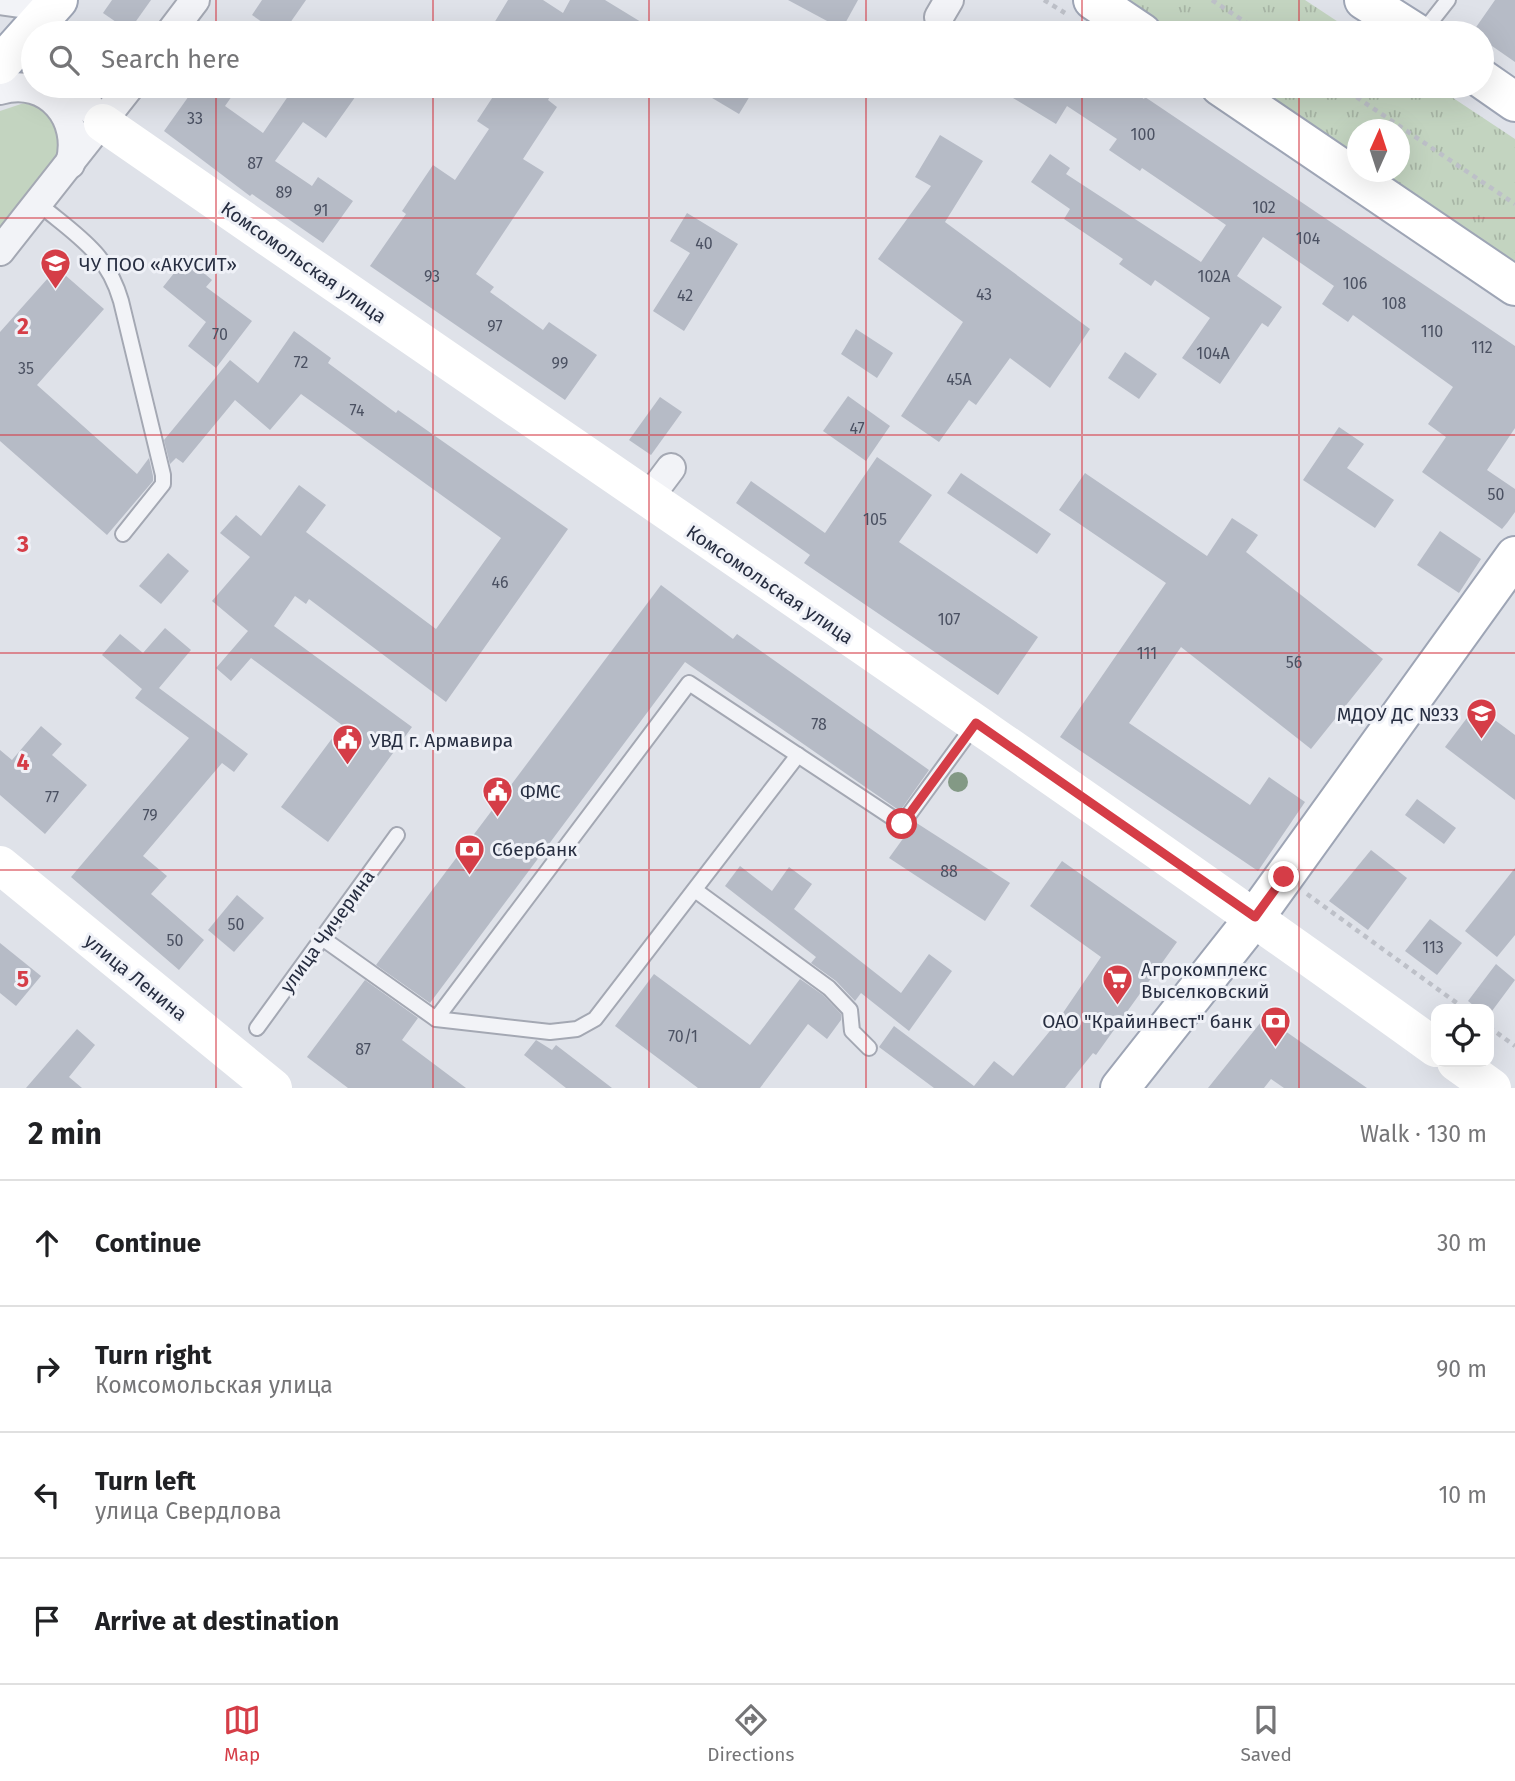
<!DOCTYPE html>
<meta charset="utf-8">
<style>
body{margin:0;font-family:"Fira Sans",sans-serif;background:#f6f6f6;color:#202124}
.controls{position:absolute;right:21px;bottom:21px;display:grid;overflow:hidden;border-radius:14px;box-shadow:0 7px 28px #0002}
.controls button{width:63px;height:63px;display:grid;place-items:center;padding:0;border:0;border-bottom:2px solid #e0e0e0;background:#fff;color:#202124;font:35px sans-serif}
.compass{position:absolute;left:1347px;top:119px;width:63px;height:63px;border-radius:50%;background:#fff;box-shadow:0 7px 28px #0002;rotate:3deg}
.stop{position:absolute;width:21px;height:21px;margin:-16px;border:5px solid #d53d47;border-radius:50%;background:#fff}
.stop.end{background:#d53d47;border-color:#fff;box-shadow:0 2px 7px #0008}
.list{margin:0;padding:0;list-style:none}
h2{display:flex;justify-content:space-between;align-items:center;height:91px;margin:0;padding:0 28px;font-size:30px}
h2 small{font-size:23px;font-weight:400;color:#757577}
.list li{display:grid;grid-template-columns:46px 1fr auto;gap:21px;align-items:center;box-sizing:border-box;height:126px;padding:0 28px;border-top:2px solid #e0e0e0}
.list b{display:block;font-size:26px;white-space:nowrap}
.list p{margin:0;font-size:23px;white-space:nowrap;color:#757577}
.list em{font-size:23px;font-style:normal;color:#757577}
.icon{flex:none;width:38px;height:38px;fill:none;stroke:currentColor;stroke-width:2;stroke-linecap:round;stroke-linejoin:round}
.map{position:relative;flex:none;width:1515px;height:1088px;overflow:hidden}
.search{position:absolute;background:#fff;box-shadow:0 7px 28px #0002;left:21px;right:21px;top:21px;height:77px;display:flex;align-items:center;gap:18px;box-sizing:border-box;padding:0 24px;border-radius:38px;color:#757577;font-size:26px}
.sheet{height:595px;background:#fff}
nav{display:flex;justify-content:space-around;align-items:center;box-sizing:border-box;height:98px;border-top:2px solid #e0e0e0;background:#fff;font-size:19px;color:#757577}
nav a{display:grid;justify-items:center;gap:4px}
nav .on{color:#d53d47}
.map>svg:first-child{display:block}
.green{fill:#c3d4c0}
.park{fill:url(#park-tufts)}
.building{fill:#b6bbc6}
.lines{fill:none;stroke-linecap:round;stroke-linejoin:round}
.lane-casing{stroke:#a4a8b3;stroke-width:18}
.street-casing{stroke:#a4a8b3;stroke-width:32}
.primary-casing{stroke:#9ea5b5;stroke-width:42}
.path{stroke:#bdc0c8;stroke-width:4.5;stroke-dasharray:5 5;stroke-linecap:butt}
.lane{stroke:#f2f3f7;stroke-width:14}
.street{stroke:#f2f3f7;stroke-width:28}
.secondary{stroke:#fff;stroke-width:38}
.primary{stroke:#fff;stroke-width:38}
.tree{fill:#839985}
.route{stroke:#d53d47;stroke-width:9}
.grid{fill:none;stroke:#d53d47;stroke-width:2;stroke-opacity:0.55}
.labels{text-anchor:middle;stroke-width:6;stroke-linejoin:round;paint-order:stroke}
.number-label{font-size:16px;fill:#4b5162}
.street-label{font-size:19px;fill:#272e41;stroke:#eff1f7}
.poi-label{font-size:19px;fill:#272e41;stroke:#eff1f7;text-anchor:start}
.grid-label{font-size:23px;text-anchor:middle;font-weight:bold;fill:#d53d47;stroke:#eff1f7;stroke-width:6;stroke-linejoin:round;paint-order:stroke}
</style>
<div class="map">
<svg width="1515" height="1088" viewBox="0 0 1515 1088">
<defs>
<pattern id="park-tufts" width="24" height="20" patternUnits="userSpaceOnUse" patternTransform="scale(1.75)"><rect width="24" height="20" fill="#c3d4c0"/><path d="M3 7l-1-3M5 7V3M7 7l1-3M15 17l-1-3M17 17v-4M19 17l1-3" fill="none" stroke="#a8b6a6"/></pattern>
</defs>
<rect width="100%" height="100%" fill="#dfe2e9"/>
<!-- green -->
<path class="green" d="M24,103L41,108L57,120L60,156L0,232V111Z"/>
<!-- park -->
<g class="park">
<path d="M1110,0H1305L1355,33H1159Z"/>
<path d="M1236,86H1435L1515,139V275L1362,172H1400V130H1358L1357,168Z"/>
</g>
<!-- building -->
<g class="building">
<path d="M112,0H151L129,31L103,13Z"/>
<path d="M262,0H306L283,33H278L252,15Z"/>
<path d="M508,0H543L563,13L570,0H605L659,33H488Z"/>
<path d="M788,0H858L842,29Z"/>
<path d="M1495,0H1515V62L1482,39V33H1472Z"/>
<path d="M196,86H239L225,106L263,133L295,86H363L326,138L303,122L275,161L312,186L318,177L353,201L323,243L252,194L250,196L164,131Z"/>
<path d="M500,86H556L548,100L557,107L523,159L544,172L476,274L494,287L490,292L543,330L549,322L597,355L565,400L370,266L406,214L402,211L433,165L455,180L489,129L477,121Z"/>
<path d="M692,86H756L739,114Z"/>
<path d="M993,86H1124L1144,99L1145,97L1515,346V428L1487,470L1515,489V512L1507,523L1502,529L1422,472L1446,437L1428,424L1453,387L1353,315L1348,322L1322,304L1334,286L1263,237L1237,276L1282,307L1268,327L1262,323L1220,384L1182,358L1210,318L1155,280L1151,286L1119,264L1123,259L1064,219L1070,209L1031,182L1050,154L1070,168L1066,174L1201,262L1226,225L1142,168L1140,171L1109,150L1117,139L1067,106L1056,124Z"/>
<path d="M940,135L983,161L945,222L1090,329L1050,388L1010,358L976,405L969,400L939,442L901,416L963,322L878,259L931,186L915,177Z"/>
<path d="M687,213L738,244L684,331L653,311L690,253L670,241Z"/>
<path d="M186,258L212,280L206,287L252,321L216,368L188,346L206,322L163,287Z"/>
<path d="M57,268L104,309L37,385L137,474L149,458L153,476V481L107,535L0,441V332Z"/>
<path d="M856,329L893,353L877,378L841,354Z"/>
<path d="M294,331L331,358L328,363L396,413L398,410L568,529L446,702L309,599L306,604L295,596L274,626L412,727L328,842L281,807L342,725L251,658L231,681L216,668L248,631L212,601L250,557L220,533L236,515L261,536L299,485L326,505L306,532L436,629L501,538L301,394L270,430L235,400L183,463L176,458L170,464L164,440L230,360L258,383Z"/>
<path d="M1125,352L1157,374L1139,399L1108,378Z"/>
<path d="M848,396L890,426L866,461L823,431Z"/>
<path d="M660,397L682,412L651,455L629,440Z"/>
<path d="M1339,427L1364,444L1347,468L1394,500L1375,528L1303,480Z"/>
<path d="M877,457L932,495L899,542L1038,637L998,695L804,563L810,555L736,503L751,481L825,533Z"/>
<path d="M961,473L1051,534L1037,554L947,493Z"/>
<path d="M1085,473L1207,556L1232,518L1258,535L1246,552L1383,659L1311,749L1181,647L1129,723L1250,805L1269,777L1305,802L1258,871L1060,737L1166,583L1059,510Z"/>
<path d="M1440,531L1481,559L1459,593L1417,565Z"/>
<path d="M168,553L189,571L161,604L139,586Z"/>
<path d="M661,585L733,639L737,634L929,770L900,811L685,662L430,1003L376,965Z"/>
<path d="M165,628L191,650L159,688L248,754L234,772L222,763L143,856L167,876L151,894L204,940L179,970L71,877L189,738L135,698L142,689L102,655L120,634L143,653Z"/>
<path d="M1476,706L1515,735V800L1445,747Z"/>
<path d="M41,726L62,744L52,755L87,785L45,834L0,795V750L12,760Z"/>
<path d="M1417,799L1456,828L1444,844L1405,815Z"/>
<path d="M915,822L1010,883L985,921L889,858Z"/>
<path d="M1371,850L1407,878L1368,930L1329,901Z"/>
<path d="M1062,861L1177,942L1096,1055L1093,1053L1065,1088H934L879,1047L894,1026L974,1086L994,1061L1013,1076L1054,1026L1101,957L1030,906Z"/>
<path d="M740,866L772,891L789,867L812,884L794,909L901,993L929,954L952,971L909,1031L861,993L855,1001L836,981L811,963L816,957L725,886Z"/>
<path d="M1515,868V935L1497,957L1465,931Z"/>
<path d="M237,895L264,918L234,952L208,930Z"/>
<path d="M1430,919L1462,943L1437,975L1405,951Z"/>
<path d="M0,943L41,976L16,1006L0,993Z"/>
<path d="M1496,964L1515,980L1489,1015V1009H1478L1468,1001Z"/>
<path d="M654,974L750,1045L800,979L823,995L841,1014V1020L827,1039L808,1024L760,1088H698L615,1026Z"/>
<path d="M365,980L418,1018L402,1040L466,1088H348L307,1057Z"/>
<path d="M1265,1017L1367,1088H1284L1271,1079L1264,1088H1208Z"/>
<path d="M77,1029L95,1045L69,1077L82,1088H26Z"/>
<path d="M536,1040L552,1050L556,1045L612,1088H566L524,1055Z"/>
</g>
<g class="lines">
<defs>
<g id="lane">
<path d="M1422,33L1448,0"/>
<path d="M39,204C76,235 107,252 121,301L163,475V484L123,534"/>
<path d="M695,890L829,988L850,1010L852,1031L869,1048"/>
<path d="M322,938L436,1019L689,683L902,824L975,724"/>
<path d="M436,1019L550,1032L577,1029L595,1019L798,755"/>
<path d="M257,1028L397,835"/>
</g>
<g id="street">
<path d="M0,0L34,5L58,0"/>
<path d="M939,17L949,0"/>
<path d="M170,33L195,0"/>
<path d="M72,86L103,123"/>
<path d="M0,90C48,76 83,119 70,164"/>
<path d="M0,251L130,86"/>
<path d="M647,500L671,468"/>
</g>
<g id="primary">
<path d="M1093,0L1142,33"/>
<path d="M1364,0L1416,33"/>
<path d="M0,65L58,0"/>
<path d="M1482,79L1515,102"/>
<path d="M1220,86L1515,286"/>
<path d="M1120,1088L1255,917L1515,556"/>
</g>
</defs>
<!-- lane casing -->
<use href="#lane" class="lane-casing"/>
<!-- street casing -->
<use href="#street" class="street-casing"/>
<!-- primary casing -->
<use href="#primary" class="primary-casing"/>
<!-- path -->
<g class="path">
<path d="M1044,0L1065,13"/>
<path d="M1212,0L1262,33"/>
<path d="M1174,86L1189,95"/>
<path d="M1340,86L1515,204"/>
<path d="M1307,894L1465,1009"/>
<path d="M1489,1027L1515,1046"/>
</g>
<!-- lane -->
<use href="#lane" class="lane"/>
<!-- street -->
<use href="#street" class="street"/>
<!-- secondary -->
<g class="secondary">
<path d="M103,123C547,431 997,732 1436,1048"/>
<path d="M0,865L273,1088"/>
<path d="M1456,1062L1492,1088"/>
</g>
<!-- primary -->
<use href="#primary" class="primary"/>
</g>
<!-- trees -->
<circle class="tree" cx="958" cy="782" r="10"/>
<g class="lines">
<!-- route -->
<path class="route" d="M902,824L976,723L1255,917L1284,877"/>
</g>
<!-- grid -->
<path class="grid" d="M216,0V33M433,0V33M649,0V33M866,0V33M1082,0V33M1299,0V33M216,86V1088M433,86V1088M649,86V1088M866,86V1088M1082,86V1088M1299,86V1088M0,218H1515M0,435H1515M0,653H1515M0,870H1515"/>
<!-- icons -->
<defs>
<symbol id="university-pin" viewBox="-11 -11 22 30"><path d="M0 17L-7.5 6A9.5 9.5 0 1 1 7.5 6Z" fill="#d53d47" stroke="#eff1f7"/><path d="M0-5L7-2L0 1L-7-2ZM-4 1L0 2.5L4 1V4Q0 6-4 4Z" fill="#fff"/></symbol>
<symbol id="school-pin" viewBox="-11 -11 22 30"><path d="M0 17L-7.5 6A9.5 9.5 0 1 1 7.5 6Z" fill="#d53d47" stroke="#eff1f7"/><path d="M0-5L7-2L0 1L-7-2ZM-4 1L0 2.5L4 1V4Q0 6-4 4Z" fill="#fff"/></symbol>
<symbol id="civic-pin" viewBox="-11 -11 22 30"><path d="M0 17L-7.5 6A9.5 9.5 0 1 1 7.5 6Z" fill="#d53d47" stroke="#eff1f7"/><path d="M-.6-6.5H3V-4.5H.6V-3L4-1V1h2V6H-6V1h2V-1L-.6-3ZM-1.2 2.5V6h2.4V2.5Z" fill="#fff"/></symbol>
<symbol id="bank-pin" viewBox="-11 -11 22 30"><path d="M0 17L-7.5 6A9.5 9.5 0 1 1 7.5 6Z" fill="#d53d47" stroke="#eff1f7"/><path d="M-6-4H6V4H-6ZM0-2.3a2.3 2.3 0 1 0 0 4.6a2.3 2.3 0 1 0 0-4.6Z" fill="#fff"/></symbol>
<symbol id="supermarket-pin" viewBox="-11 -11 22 30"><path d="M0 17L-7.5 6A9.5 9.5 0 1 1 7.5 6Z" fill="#d53d47" stroke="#eff1f7"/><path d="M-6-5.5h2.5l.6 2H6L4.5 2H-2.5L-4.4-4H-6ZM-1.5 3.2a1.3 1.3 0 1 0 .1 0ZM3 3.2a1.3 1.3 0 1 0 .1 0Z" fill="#fff"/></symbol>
</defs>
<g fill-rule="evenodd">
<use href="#university-pin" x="38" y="246" width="35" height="47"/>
<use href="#school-pin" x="1464" y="696" width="35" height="47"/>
<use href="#civic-pin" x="330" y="722" width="35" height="47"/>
<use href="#civic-pin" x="480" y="774" width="35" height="47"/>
<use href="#bank-pin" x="452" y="832" width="35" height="47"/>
<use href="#supermarket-pin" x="1100" y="962" width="35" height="47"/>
<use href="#bank-pin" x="1258" y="1004" width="35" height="47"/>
</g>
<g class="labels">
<!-- number labels -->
<g class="number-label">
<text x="195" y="124">33</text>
<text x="1143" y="140">100</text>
<text x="255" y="169">87</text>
<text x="284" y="198">89</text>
<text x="1264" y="213">102</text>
<text x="321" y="216">91</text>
<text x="1308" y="244">104</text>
<text x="704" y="249">40</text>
<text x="432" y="282">93</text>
<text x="1214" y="282">102А</text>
<text x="1355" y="289">106</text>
<text x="984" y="300">43</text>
<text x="685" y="301">42</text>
<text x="1394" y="309">108</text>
<text x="495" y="332">97</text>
<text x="1432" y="337">110</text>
<text x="220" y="340">70</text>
<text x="1482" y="353">112</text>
<text x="1213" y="359">104А</text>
<text x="301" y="368">72</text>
<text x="560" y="369">99</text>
<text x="26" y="374">35</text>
<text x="959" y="385">45А</text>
<text x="357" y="416">74</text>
<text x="857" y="434">47</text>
<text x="1496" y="500">50</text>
<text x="875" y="525">105</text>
<text x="500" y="588">46</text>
<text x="949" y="625">107</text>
<text x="1147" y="659">111</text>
<text x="1294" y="668">56</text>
<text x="819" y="730">78</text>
<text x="52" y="803">77</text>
<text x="150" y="821">79</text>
<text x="949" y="877">88</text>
<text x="236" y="930">50</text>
<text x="175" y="946">50</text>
<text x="1433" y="953">113</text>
<text x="683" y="1042">70/1</text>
<text x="363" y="1055">87</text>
</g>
<!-- street labels -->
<g class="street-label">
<text transform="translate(304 262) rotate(35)" y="7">Комсомольская улица</text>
<text transform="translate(770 584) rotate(34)" y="7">Комсомольская улица</text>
<text transform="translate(327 931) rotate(-54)" y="7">улица Чичерина</text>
<text transform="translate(136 977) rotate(39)" y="7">улица Ленина</text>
</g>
<!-- poi labels -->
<g class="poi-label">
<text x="79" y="271">ЧУ ПОО «АКУСИТ»</text>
<text x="1459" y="721" text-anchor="end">МДОУ ДС №33</text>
<text x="370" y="747">УВД г. Армавира</text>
<text x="520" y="798">ФМС</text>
<text x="492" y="856">Сбербанк</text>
<text x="1141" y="976">Агрокомплекс<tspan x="1141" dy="22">Выселковский</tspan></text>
<text x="1252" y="1028" text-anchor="end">ОАО "Крайинвест" банк</text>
</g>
</g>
<g class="grid-label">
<text x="23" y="334">2</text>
<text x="23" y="552">3</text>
<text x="23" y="770">4</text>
<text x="23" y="987">5</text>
</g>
</svg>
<div class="controls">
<button><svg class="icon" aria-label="locate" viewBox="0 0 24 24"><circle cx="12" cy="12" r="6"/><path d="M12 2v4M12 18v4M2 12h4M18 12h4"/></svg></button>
</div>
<svg class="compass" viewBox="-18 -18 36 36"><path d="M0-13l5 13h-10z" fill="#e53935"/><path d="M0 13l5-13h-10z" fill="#757577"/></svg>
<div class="stop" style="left:902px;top:824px"></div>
<div class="stop end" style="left:1284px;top:877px"></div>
<div class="search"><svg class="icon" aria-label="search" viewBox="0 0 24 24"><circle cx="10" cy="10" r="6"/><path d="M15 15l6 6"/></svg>Search here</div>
</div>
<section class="sheet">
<h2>2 min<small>Walk · 130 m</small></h2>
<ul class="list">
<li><svg class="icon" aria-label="ahead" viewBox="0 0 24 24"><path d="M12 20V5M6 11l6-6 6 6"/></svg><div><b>Continue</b></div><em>30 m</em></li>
<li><svg class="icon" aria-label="right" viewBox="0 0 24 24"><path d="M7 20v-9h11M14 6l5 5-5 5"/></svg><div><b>Turn right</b><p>Комсомольская улица</p></div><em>90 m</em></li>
<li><svg class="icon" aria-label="left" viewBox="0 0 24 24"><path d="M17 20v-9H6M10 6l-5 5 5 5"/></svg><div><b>Turn left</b><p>улица Свердлова</p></div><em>10 m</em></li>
<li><svg class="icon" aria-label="arrive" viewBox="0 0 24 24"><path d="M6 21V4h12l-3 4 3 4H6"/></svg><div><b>Arrive at destination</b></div></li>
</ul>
</section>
<nav>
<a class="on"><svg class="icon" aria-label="map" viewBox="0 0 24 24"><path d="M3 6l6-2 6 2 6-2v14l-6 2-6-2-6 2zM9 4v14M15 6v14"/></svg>Map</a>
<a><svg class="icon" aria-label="directions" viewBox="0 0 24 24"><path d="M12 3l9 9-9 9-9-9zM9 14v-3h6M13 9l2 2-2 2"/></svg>Directions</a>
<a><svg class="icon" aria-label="saved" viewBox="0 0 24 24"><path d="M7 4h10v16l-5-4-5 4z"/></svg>Saved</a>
</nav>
